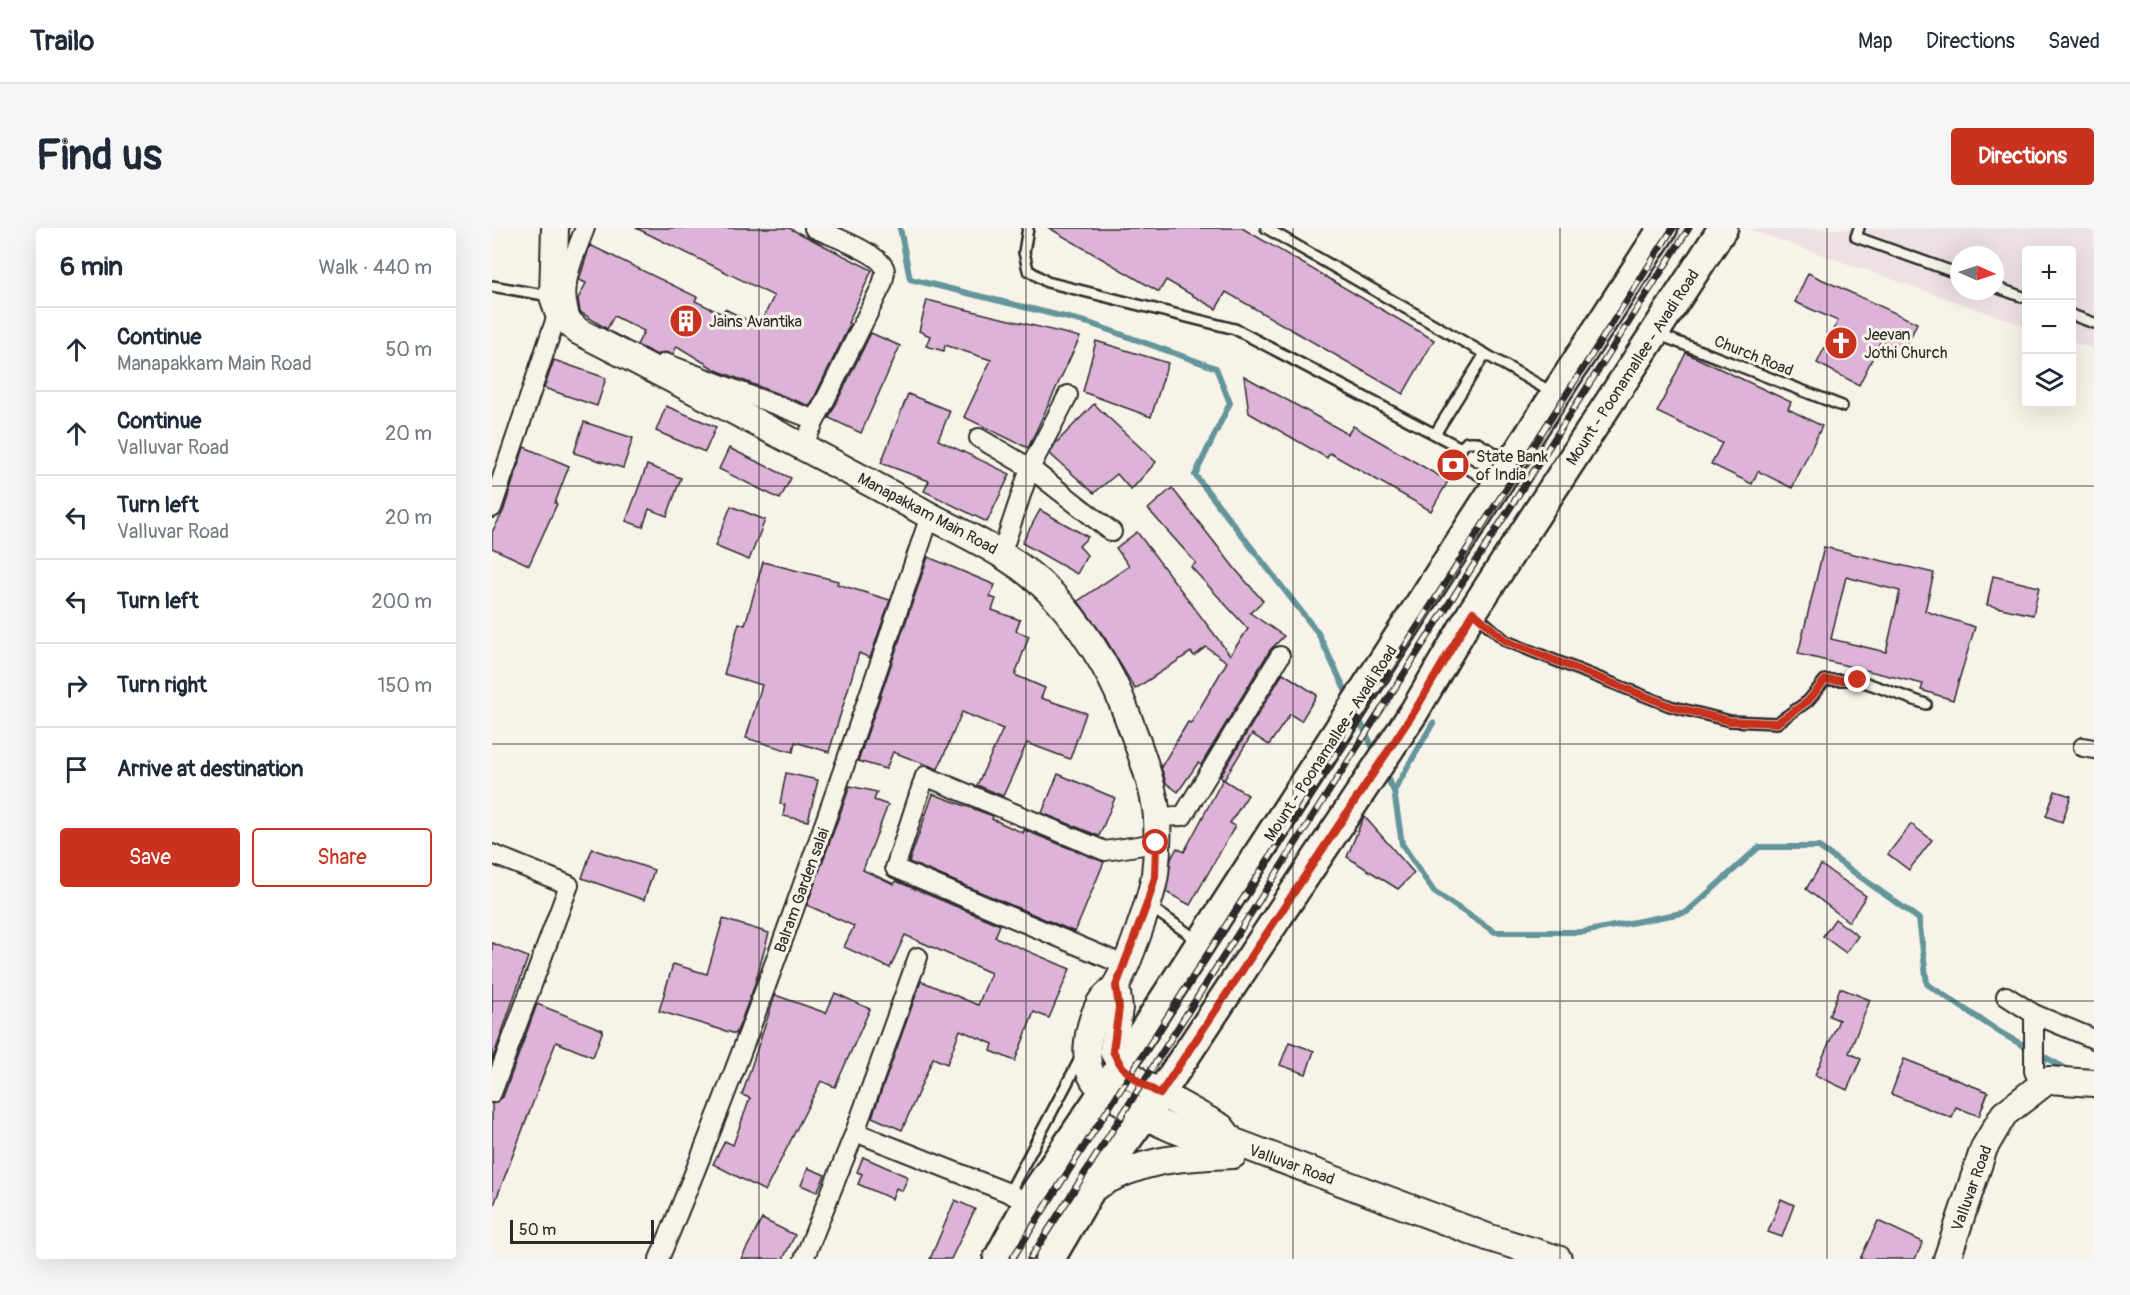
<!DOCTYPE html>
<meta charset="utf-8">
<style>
body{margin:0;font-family:Pangolin,sans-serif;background:#f6f6f7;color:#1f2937}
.controls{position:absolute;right:18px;top:18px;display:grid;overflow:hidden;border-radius:6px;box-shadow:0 6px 24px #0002}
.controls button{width:54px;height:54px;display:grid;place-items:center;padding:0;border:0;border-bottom:2px solid #e0e1e3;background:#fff;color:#1f2937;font:30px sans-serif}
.compass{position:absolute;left:1458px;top:18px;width:54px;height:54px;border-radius:50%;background:#fff;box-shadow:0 6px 24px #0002;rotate:93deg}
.scale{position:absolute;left:18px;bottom:15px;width:144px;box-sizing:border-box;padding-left:6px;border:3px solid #2b2b2b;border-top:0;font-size:16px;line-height:21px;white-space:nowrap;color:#2b2b2b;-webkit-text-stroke:4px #f7f3e8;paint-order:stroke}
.stop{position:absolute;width:18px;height:18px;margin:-14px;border:4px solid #c8321e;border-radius:50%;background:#fff}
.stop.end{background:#c8321e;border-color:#fff;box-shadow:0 2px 6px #0008}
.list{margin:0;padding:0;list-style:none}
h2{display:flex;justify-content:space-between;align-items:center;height:78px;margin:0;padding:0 24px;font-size:26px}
h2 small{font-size:20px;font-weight:400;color:#747a83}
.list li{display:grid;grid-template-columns:39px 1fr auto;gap:18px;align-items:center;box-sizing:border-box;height:84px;padding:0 24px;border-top:2px solid #e0e1e3}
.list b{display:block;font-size:22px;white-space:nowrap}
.list p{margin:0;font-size:20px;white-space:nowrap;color:#747a83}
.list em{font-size:20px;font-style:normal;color:#747a83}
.actions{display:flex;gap:12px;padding:18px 24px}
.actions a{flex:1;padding:14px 0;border:2px solid #c8321e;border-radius:6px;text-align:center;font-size:21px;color:#c8321e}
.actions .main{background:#c8321e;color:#fff}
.icon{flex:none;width:33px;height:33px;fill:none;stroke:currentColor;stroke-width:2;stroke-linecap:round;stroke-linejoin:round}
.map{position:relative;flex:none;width:1602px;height:1031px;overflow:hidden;border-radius:6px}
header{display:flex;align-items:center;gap:36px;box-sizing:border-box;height:84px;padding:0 30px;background:#fff;border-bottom:2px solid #e0e1e3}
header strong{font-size:28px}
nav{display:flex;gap:33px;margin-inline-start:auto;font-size:21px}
.intro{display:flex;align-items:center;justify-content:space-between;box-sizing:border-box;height:144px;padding:0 36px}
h1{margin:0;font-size:42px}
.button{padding:15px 27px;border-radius:6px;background:#c8321e;color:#fff;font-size:21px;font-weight:700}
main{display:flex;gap:36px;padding:0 36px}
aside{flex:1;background:#fff;border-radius:6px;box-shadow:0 6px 24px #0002}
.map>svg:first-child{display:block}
.built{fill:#efe0e3;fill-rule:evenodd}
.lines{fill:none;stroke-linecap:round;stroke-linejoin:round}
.stream{stroke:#64959b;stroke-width:6}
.building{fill:#ddb3d8;stroke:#2b2b2b;stroke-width:1.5;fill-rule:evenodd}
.lane-casing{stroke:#2b2b2b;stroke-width:14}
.street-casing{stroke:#2b2b2b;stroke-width:22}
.secondary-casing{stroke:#2b2b2b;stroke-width:30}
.primary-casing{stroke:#2b2b2b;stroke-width:33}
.lane{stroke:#f7f3e8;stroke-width:9}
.street{stroke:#f7f3e8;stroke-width:18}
.secondary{stroke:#f7f3e8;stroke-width:26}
.primary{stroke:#f7f3e8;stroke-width:28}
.rail-casing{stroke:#2b2b2b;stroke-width:7}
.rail{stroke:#f7f3e8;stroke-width:4.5;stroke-dasharray:14;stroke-linecap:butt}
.route{stroke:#c8321e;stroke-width:8}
.grid{fill:none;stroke:#2b2b2b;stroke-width:1.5;stroke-opacity:0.55}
.labels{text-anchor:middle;stroke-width:6;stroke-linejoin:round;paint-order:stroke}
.poi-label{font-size:16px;fill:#2b2b2b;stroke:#f7f3e8;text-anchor:start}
.street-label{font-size:16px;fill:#2b2b2b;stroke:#f7f3e8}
</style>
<header>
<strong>Trailo</strong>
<nav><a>Map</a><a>Directions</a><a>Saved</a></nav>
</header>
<div class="intro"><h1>Find us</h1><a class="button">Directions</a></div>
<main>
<aside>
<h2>6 min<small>Walk · 440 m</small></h2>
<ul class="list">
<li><svg class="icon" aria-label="ahead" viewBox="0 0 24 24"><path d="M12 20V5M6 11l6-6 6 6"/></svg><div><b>Continue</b><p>Manapakkam Main Road</p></div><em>50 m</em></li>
<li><svg class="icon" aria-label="ahead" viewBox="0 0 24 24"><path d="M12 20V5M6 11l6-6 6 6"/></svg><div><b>Continue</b><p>Valluvar Road</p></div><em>20 m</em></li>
<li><svg class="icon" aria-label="left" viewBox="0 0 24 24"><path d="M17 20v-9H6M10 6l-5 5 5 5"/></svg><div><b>Turn left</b><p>Valluvar Road</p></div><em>20 m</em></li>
<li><svg class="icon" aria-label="left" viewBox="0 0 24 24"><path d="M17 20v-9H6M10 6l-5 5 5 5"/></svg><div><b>Turn left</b></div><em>200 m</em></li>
<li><svg class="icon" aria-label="right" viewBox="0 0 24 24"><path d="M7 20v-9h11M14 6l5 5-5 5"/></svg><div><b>Turn right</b></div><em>150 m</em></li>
<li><svg class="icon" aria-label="arrive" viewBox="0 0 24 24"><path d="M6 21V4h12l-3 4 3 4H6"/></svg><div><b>Arrive at destination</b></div></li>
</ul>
<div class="actions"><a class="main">Save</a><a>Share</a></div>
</aside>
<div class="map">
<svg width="1602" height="1031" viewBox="0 0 1602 1031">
<rect width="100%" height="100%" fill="#f7f3e8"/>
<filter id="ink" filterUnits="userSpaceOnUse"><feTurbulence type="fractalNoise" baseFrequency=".0167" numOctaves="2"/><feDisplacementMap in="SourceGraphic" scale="12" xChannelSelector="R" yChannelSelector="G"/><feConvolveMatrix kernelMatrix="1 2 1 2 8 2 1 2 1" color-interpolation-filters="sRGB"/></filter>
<g filter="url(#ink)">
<!-- built -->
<path class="built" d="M1602,0V121L1580,114V22H1534V98L1256,1ZM1467,27H1503V63H1467Z"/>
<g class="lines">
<!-- stream -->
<g class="stream">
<path d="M408,0L418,51L597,95L724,140L738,175L703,247L826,405L857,470"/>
<path d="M865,487L884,526"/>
<path d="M892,544L902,563L910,616L942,664L1003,704H1091L1195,684L1267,619H1327L1427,691L1435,756L1509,805L1578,843"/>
<path d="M902,563L941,495"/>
</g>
</g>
<!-- building -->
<g class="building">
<path d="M144,0H297L380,42L356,95L358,96L318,178L224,142L185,118L181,126L172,124L165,127L145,117L152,103L122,88L115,101L88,84L86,71L94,55L87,52L98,17L205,69L203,73L230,86L233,81L267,98L282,68Z"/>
<path d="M557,0H750L942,112L911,166L734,64L724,81L674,52L667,64Z"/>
<path d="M1316,45L1425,95L1412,124L1389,113L1367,157L1325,135L1346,93L1303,74Z"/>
<path d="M435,72L588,109L536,220L472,189L499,132L453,117L452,123L434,118L438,108L427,103Z"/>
<path d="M379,105L408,118L369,205L337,190Z"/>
<path d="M604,113L676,135L659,189L591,164Z"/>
<path d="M1194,125L1299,174L1296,181L1330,198L1300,260L1266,243L1260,256L1219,236L1230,215L1165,184Z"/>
<path d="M62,132L114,150L105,178L52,160Z"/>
<path d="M752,148L856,206L861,198L956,253L939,283L838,225L835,230L757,185Z"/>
<path d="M416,166L458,183L446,212L518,246L495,294L432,263L437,253L389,235Z"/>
<path d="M602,176L664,234L639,262L625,246L602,265L558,226L563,216Z"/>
<path d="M174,178L224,199L213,224L164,203Z"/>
<path d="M92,194L141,210L131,240L82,225Z"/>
<path d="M32,219L77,238L63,275L65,276L37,337L0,320V304L11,284Z"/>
<path d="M237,220L299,250L288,271L227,241Z"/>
<path d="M155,237L189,250L175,288L157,281L151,299L134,293Z"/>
<path d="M680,260L744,342L771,373L758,385L792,408L778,422L709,537L706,535L686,564L674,555L669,539L696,494L699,495L735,434L714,419L702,428L699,424L643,461L613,410L586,373L637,338L624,320L645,304L738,427L756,401L699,339L704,335L656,281Z"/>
<path d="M239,278L273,292L257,332L223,318Z"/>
<path d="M548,282L596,309L587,318L595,327L585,346L530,315Z"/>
<path d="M1332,319L1442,345L1433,383L1483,399L1461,472L1429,462L1431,456L1306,426ZM1354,349L1408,363L1394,424L1339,411Z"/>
<path d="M436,329L503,357L498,369L504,371L500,382L528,392L524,403L537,408L523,447L553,460L549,470L594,485L578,531L535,515L511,568L485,557L511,501L470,484L446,541L401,524L394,541L366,533Z"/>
<path d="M271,334L346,353L345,356L398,372L378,430L367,425L337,524L303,514L301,524L254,510L270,457L232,446L247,395L253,397Z"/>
<path d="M1501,348L1547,359L1541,387L1495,377Z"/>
<path d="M791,445L825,467L809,493L798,486L777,517L760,506L732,552L756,567L738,595L743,598L698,677L674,664L679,631L685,620L692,624L731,551L728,549Z"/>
<path d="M294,545L326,552L316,593L291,588L293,577L288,576Z"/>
<path d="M566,546L623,570L607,608L550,585Z"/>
<path d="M358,558L385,564L382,572L396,577L371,642L402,656L404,653L508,697L503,709L578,741L557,790L542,784L523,833L499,823L501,816L468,802L455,836L441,830L410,902L380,889L429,753L486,777L499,745L413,707L398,740L352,719L362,698L315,677Z"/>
<path d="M1563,563L1579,568L1570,594L1554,588Z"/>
<path d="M441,566L501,588L500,591L531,605L532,602L612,634L583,704L417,634Z"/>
<path d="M872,588L922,645L906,661L855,629Z"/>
<path d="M1419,596L1440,612L1417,642L1396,626Z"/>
<path d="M100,621L162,642L152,672L90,650Z"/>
<path d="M1329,637L1374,668L1357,694L1314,661Z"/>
<path d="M231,691L277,705L262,759L244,806L167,783L181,736L215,746Z"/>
<path d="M1343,691L1366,708L1354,725L1331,708Z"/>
<path d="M0,715L36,729L0,833Z"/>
<path d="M1348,760L1378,772L1357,825L1369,831L1355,862L1323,847L1347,792L1337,788Z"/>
<path d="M343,765L378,781L343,859L329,853L273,963L221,936L233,913L241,917L258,870L250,867L283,767L334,785Z"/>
<path d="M45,776L111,802L101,829L64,814L0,982V876L11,869Z"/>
<path d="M797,814L822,823L814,846L788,837Z"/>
<path d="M1412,831L1496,864L1487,888L1464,879L1460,890L1399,866Z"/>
<path d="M371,929L416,949L410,963L404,960L400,971L366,956L370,946L365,944Z"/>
<path d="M316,940L333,947L325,964L309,957Z"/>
<path d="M1289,971L1302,977L1290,1009L1276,1004Z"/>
<path d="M463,972L483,981L459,1031H438Z"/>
<path d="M270,991L303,1007L291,1031H249Z"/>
<path d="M1386,993L1431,1014L1423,1031H1368Z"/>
</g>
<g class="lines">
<defs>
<g id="lane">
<path d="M536,0L532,24L536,42L555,54L743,101L969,220"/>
<path d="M774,0L1061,165"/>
<path d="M1367,0L1364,9L1467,46"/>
<path d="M0,58L58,68"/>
<path d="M1503,59L1534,70"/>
<path d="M1580,87L1602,95"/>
<path d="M1165,106L1350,178"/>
<path d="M943,206L993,126"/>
<path d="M1003,256L971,238L967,229L969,220L975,214H984L1017,233"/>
<path d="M982,385L1014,413L1178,478L1238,493L1285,495L1316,473L1333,452H1366L1434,476"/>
<path d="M657,678L707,713"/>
<path d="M517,965L589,829"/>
</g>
<g id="street">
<path d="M77,84C68,55 83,27 93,0"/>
<path d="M173,135L323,192"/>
<path d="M487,210L538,240L620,304"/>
<path d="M311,217L390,57C391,53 393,47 393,43C392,26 337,7 322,0"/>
<path d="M0,280L66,84"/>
<path d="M510,324L538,240L576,167"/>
<path d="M1591,519L1602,521"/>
<path d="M666,589L691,588L788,428"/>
<path d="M0,626L77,657L0,865"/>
<path d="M632,737L403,640L433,548L613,623L664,615"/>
<path d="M1514,768L1542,786L1602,811"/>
<path d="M1542,786V843L1548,858"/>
<path d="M363,904L517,965L536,975"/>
<path d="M167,1031C269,788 353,538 438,288"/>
<path d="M312,1031L363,904L426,729"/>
</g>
<g id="secondary">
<path d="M63,0L61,68L66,84L86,103C199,161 313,218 424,280C472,307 519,325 559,365C587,394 618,441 632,479C643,508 664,562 665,591C666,609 665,629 663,646C660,669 636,737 624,757C620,764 612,768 608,775C597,795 589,832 602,852C611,865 629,873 642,881C670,898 707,915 740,913"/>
<path d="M624,758L627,780L621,823L629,838L646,853L729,899L740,913L998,1010L1066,1031"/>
<path d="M599,961C650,931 684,929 741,927"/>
<path d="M1455,1031L1492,920L1512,886L1556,852L1602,855"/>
</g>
<g id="primary">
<path d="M506,1031L536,975L629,838L1171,0"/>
<path d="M558,1031L599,961L668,866L922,484L981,383L1231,0"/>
</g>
</defs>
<!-- lane casing -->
<use href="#lane" class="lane-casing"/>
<!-- street casing -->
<use href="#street" class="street-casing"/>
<!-- secondary casing -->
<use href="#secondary" class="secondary-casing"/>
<!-- primary casing -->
<use href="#primary" class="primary-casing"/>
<!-- lane -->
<use href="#lane" class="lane"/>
<!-- street -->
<use href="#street" class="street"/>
<!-- secondary -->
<use href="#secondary" class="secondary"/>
<!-- primary -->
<use href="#primary" class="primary"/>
<defs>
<g id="rail">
<path d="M520,1031L1181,0"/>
<path d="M538,1031L1197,0"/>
</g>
</defs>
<!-- rail casing -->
<use href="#rail" class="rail-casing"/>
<!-- rail -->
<use href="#rail" class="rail"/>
</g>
</g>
<g class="lines" filter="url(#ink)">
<!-- route -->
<path class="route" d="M664,615L663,649L655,676L624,758L627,780L621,823L629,838L646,853L668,866L922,484L981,384L1014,413L1178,478L1238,493L1285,495L1316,473L1333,452H1366"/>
</g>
<!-- grid -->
<path class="grid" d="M267,0V1031M534,0V1031M801,0V1031M1068,0V1031M1335,0V1031M0,258H1602M0,516H1602M0,773H1602"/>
<!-- icons -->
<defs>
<symbol id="building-disc" viewBox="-11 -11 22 22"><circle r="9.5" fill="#c8321e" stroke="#f7f3e8"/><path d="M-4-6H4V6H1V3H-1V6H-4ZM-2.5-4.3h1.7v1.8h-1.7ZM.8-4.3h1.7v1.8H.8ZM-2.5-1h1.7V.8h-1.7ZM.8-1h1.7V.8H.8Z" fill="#fff"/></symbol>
<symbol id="church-disc" viewBox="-11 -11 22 22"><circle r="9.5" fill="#c8321e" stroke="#f7f3e8"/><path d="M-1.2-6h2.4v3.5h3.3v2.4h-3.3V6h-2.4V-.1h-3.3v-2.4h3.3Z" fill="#fff"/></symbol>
<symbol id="bank-disc" viewBox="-11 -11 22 22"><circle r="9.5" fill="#c8321e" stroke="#f7f3e8"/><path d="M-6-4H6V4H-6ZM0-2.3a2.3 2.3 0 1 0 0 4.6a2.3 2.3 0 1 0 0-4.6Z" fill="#fff"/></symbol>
</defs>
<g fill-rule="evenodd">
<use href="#building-disc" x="175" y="74" width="38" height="38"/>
<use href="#church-disc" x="1330" y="96" width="38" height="38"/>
<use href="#bank-disc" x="942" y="218" width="38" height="38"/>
</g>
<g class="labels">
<!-- poi labels -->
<g class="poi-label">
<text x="217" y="99">Jains Avantika</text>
<text x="1372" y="112">Jeevan<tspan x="1372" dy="18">Jothi Church</tspan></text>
<text x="984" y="234">State Bank<tspan x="984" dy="18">of India</tspan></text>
</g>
<!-- street labels -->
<g class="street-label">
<text transform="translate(1262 127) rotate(22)" y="6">Church Road</text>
<text transform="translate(1140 139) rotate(-57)" y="6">Mount - Poonamallee - Avadi Road</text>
<text transform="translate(436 285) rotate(28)" y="6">Manapakkam Main Road</text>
<text transform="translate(838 515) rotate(-57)" y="6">Mount - Poonamallee - Avadi Road</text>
<text transform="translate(309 662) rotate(-70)" y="6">Balram Garden salai</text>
<text transform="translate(800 936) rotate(20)" y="6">Valluvar Road</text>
<text transform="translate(1479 960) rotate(-70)" y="6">Valluvar Road</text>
</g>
</g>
</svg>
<div class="controls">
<button>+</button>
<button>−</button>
<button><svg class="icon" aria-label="layers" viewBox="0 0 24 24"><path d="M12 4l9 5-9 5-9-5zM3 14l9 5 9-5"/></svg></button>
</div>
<svg class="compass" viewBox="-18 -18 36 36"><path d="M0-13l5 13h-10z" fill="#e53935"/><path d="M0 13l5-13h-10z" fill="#747a83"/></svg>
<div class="scale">50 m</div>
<div class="stop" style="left:664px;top:615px"></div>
<div class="stop end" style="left:1366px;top:452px"></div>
</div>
</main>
